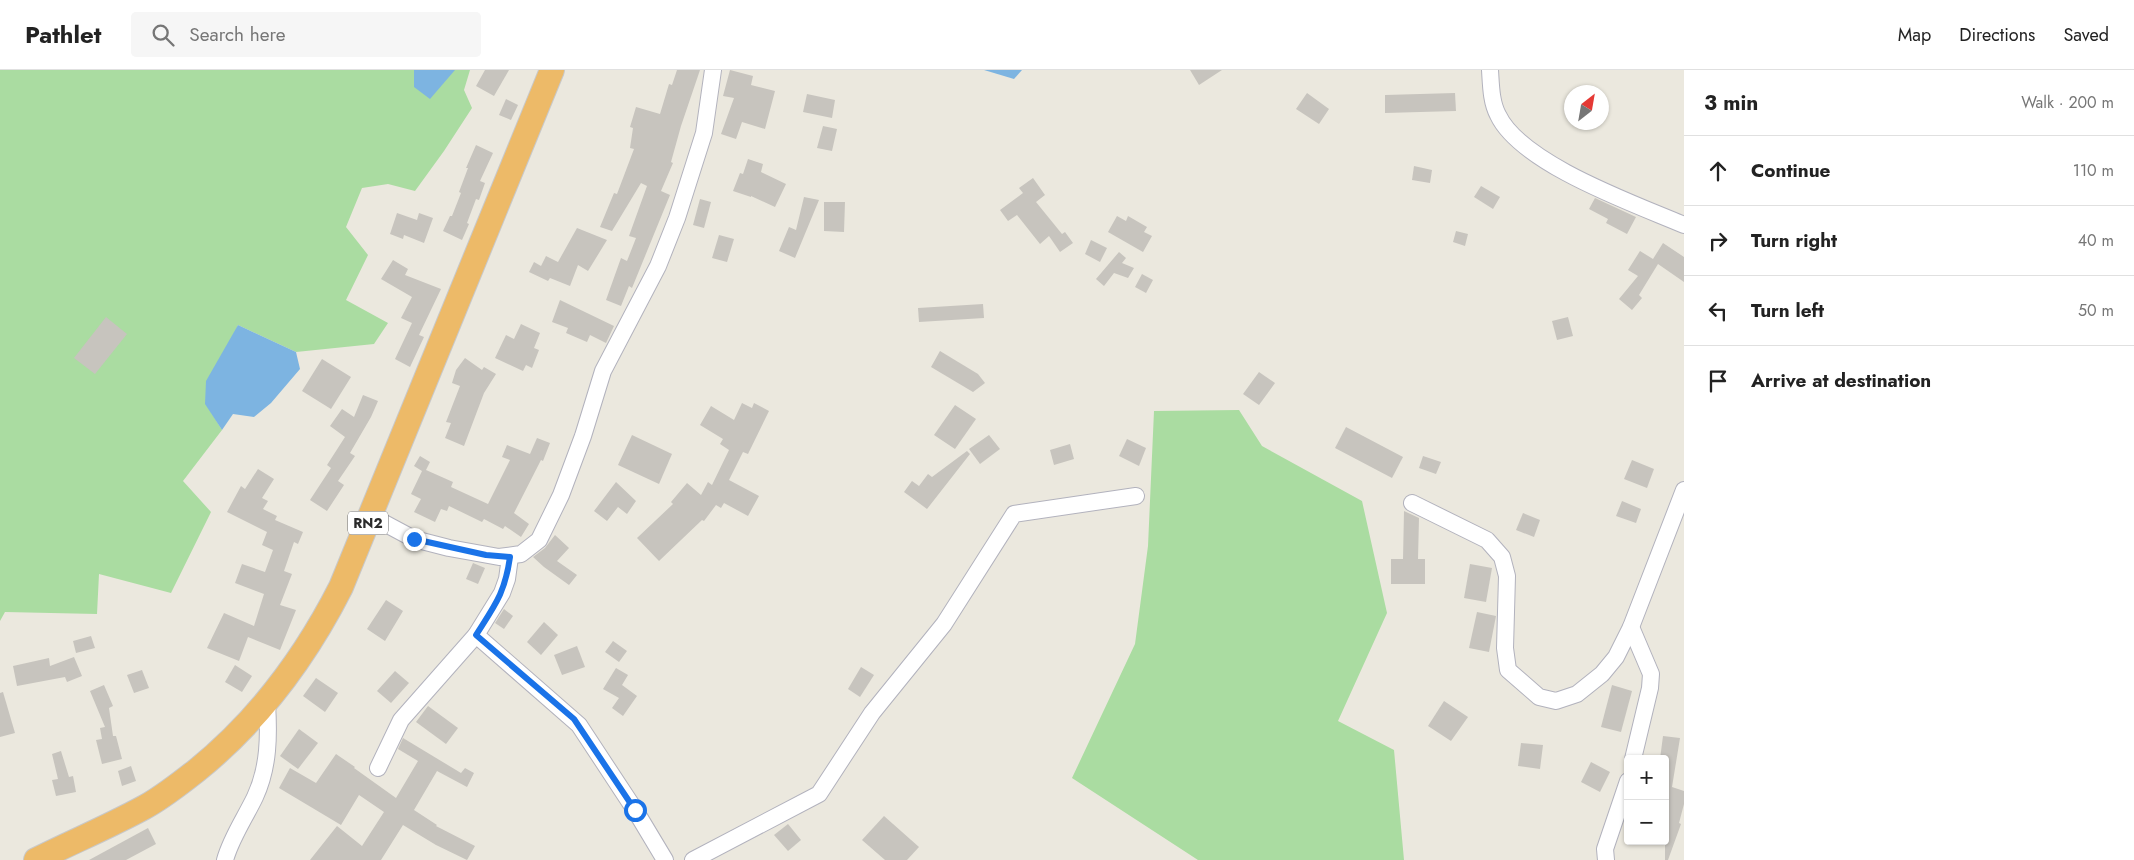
<!DOCTYPE html>
<meta charset="utf-8">
<style>
body{margin:0;font-family:Jost,sans-serif;background:#f6f6f6;color:#222}
.controls{position:absolute;right:15px;bottom:15px;display:grid;overflow:hidden;border-radius:5px;box-shadow:0 1px 4px #0004}
.controls button{width:45px;height:45px;display:grid;place-items:center;padding:0;border:0;border-bottom:1px solid #e0e0e0;background:#fff;color:#222;font:25px sans-serif}
.compass{position:absolute;left:1564px;top:15px;width:45px;height:45px;border-radius:50%;background:#fff;box-shadow:0 1px 4px #0004;rotate:31deg}
.stop{position:absolute;width:15px;height:15px;margin:-11px;border:4px solid #1a73e8;border-radius:50%;background:#fff}
.stop.end{background:#1a73e8;border-color:#fff;box-shadow:0 1px 5px #0008}
.list{margin:0;padding:0;list-style:none}
h2{display:flex;justify-content:space-between;align-items:center;height:65px;margin:0;padding:0 20px;font-size:21px}
h2 small{font-size:16px;font-weight:400;color:#767676}
.list li{display:grid;grid-template-columns:32px 1fr auto;gap:15px;align-items:center;box-sizing:border-box;height:70px;padding:0 20px;border-top:1px solid #e0e0e0}
.list b{display:block;font-size:19px;white-space:nowrap}
.list em{font-size:16px;font-style:normal;color:#767676}
.icon{flex:none;width:28px;height:28px;fill:none;stroke:currentColor;stroke-width:2;stroke-linecap:round;stroke-linejoin:round}
.map{position:relative;flex:none;width:1684px;height:790px;overflow:hidden}
header{display:flex;align-items:center;gap:30px;box-sizing:border-box;height:70px;padding:0 25px;background:#fff;border-bottom:1px solid #e0e0e0}
header strong{font-size:24px}
nav{display:flex;gap:28px;margin-inline-start:auto;font-size:18px}
.search{width:350px;height:45px;background:#f6f6f6;display:flex;align-items:center;gap:12px;box-sizing:border-box;padding:0 18px;border-radius:5px;color:#767676;font-size:19px}
main{display:flex}
aside{flex:1;background:#fff}
.map>svg:first-child{display:block}
.green{fill:#aadca1}
.water{fill:#7db4e1}
.building{fill:#c7c4be}
.lines{fill:none;stroke-linecap:round;stroke-linejoin:round}
.minor-casing{stroke:#b2b2bd;stroke-width:18}
.highway-casing{stroke:#c8c8c8;stroke-width:26}
.minor{stroke:#fff;stroke-width:16}
.highway{stroke:#edba68;stroke-width:24}
.route{stroke:#1a73e8;stroke-width:6}
.labels{text-anchor:middle;stroke-width:5;stroke-linejoin:round;paint-order:stroke}
.shield{fill:#fff;stroke:#6b6b6b;stroke-width:1}
.shield-label{font-size:14px;font-weight:bold;fill:#2b2b2b}
</style>
<header>
<strong>Pathlet</strong>
<div class="search"><svg class="icon" aria-label="search" viewBox="0 0 24 24"><circle cx="10" cy="10" r="6"/><path d="M15 15l6 6"/></svg>Search here</div>
<nav><a>Map</a><a>Directions</a><a>Saved</a></nav>
</header>
<main>
<div class="map">
<svg width="1684" height="790" viewBox="0 0 1684 790">
<rect width="100%" height="100%" fill="#ebe8de"/>
<!-- green -->
<g class="green">
<path d="M0,0H470L464,20L472,38L444,81L415,121L388,114L362,118L346,157L368,185L346,230L388,253L374,274L296,282L238,255L206,334L222,360L183,411L211,442L171,523L99,504L97,544L5,542L0,551Z"/>
<path d="M1239,340L1262,376L1362,431L1387,543L1338,651L1394,680L1404,790H1198L1072,708L1135,574L1148,476L1154,341Z"/>
</g>
<!-- water -->
<g class="water">
<path d="M414,0H455L430,29L414,17Z"/>
<path d="M984,0H1022L1014,9Z"/>
<path d="M238,255L296,282L300,299L271,333L254,347L233,344L222,360L205,334L206,311Z"/>
</g>
<!-- building -->
<g class="building">
<path d="M485,0H509L494,26L476,16Z"/>
<path d="M677,0H700L681,56L671,92L673,93L661,121L670,125L632,218L629,216L621,236L606,230L621,188L627,191L636,168L629,166L647,116L641,113L612,161L600,157L614,123L617,124L634,79L630,78L633,58L630,57L636,37L660,44L669,14L672,15Z"/>
<path d="M730,0L753,6L751,15L775,21L765,59L742,52L736,69L721,64L734,28L723,26Z"/>
<path d="M1190,0H1222L1199,15Z"/>
<path d="M1307,23L1329,39L1319,54L1296,39Z"/>
<path d="M1455,23L1456,41L1385,43V25Z"/>
<path d="M807,24L835,30L832,48L803,42Z"/>
<path d="M506,29L518,35L511,50L499,45Z"/>
<path d="M823,56L837,59L832,81L817,78Z"/>
<path d="M476,75L493,83L480,111L485,113L479,130L476,129L467,153L469,154L462,170L443,161L450,146H452L461,123L459,122L468,98H466Z"/>
<path d="M748,89L763,94L761,102L786,114L775,137L751,126V127L733,121L740,103L743,104Z"/>
<path d="M1414,96L1432,100L1430,113L1412,110Z"/>
<path d="M1033,108L1045,125L1036,132L1062,164L1065,162L1073,173L1060,182L1049,166L1040,174L1017,145L1008,151L1000,140L1023,123L1019,118Z"/>
<path d="M1481,116L1500,127L1493,139L1474,127Z"/>
<path d="M804,127L819,130L795,188L779,181L789,157L796,160Z"/>
<path d="M1595,128L1636,147L1627,164L1606,153L1608,149L1589,139Z"/>
<path d="M700,129L711,132L704,158L693,155Z"/>
<path d="M824,132H845L844,162L824,161Z"/>
<path d="M397,143L417,150L419,143L433,148L424,173L404,165L403,169L390,164Z"/>
<path d="M1117,146L1126,151L1128,146L1147,157L1144,162L1152,166L1143,182L1108,162Z"/>
<path d="M577,158L607,170L588,201L578,195L570,216L550,208L548,211L529,202L534,192L541,196L546,186L558,192Z"/>
<path d="M1456,161L1468,164L1465,176L1453,172Z"/>
<path d="M719,165L734,169L727,192L712,188Z"/>
<path d="M1091,170L1107,178L1100,192L1085,184Z"/>
<path d="M1663,173L1684,187V212L1658,194L1639,225L1642,228L1632,240L1619,229L1638,206L1628,200L1640,181L1653,189Z"/>
<path d="M1119,182L1126,188L1122,193L1134,198L1128,208L1114,203L1104,216L1096,209Z"/>
<path d="M393,190L408,199L405,205L441,219L419,265L424,267L410,297L395,289L412,253L401,248L412,227L381,209Z"/>
<path d="M1142,204L1153,210L1146,223L1135,217Z"/>
<path d="M560,230L614,256L606,273L590,265L587,272L566,263L568,258L552,252Z"/>
<path d="M983,234L984,248L919,252L918,238Z"/>
<path d="M106,247L127,264L95,304L74,288Z"/>
<path d="M1568,247L1573,266L1557,270L1552,251Z"/>
<path d="M521,254L540,263L534,278L539,280L532,298L526,295L523,301L495,288L506,265L514,269Z"/>
<path d="M940,281L978,304L985,313L973,322L931,297Z"/>
<path d="M465,288L482,300L484,297L496,304L484,323L464,376L445,368L451,353L446,352L460,316L452,313L456,300Z"/>
<path d="M322,289L351,307L331,339L302,321Z"/>
<path d="M1259,302L1275,313L1259,335L1243,324Z"/>
<path d="M363,325L378,331L371,347L350,383L355,386L338,411L344,415L327,441L310,430L331,398L327,395L345,367L330,356L342,339L354,347Z"/>
<path d="M742,333L752,338L754,333L769,341L748,384L743,382L729,410L759,426L748,446L724,433L721,438L716,435L704,451L702,450L659,491L637,468L673,434L671,432L687,413L701,425L708,412L712,415L729,380L720,374L723,369L700,355L711,336L734,350Z"/>
<path d="M955,335L976,349L955,379L934,365Z"/>
<path d="M1346,357L1403,387L1392,408L1335,378Z"/>
<path d="M632,365L672,384L659,414L618,395Z"/>
<path d="M989,365L1000,379L980,394L969,379Z"/>
<path d="M537,368L550,373L543,391L541,390L514,443L529,454L521,467L505,456L503,459L484,449L482,452L449,436L447,441L441,439L435,452L414,442L421,429L411,424L422,401L414,396L420,386L430,392L426,400L453,412L451,417L488,434L510,390L502,387L507,375L530,384Z"/>
<path d="M1127,369L1146,378L1139,396L1119,386Z"/>
<path d="M1070,374L1074,389L1054,395L1050,380Z"/>
<path d="M967,381L970,384L927,439L904,422L912,411L919,416L928,404L932,407Z"/>
<path d="M1423,386L1441,392L1436,404L1419,398Z"/>
<path d="M1632,390L1654,399L1647,418L1624,409Z"/>
<path d="M258,399L274,409L262,428L268,431L263,439L277,446L275,450L303,462L298,474L294,472L284,501L292,504L280,535L296,540L280,580L248,567L239,591L207,578L224,543L254,556L264,524L235,513L242,494L265,502L273,480L262,475L267,462L227,442L241,416L245,419Z"/>
<path d="M616,412L636,431L627,444L618,437L607,451L594,441Z"/>
<path d="M1622,431L1641,439L1636,453L1616,446Z"/>
<path d="M1404,441L1419,448L1418,489H1425V514H1391V489H1403Z"/>
<path d="M1523,443L1540,450L1534,467L1516,460Z"/>
<path d="M555,465L569,478L557,491L577,505L569,515L544,497L533,487L545,478Z"/>
<path d="M473,493L485,498L478,514L466,509Z"/>
<path d="M1470,494L1492,498L1486,532L1464,528Z"/>
<path d="M386,530L403,541L385,571L367,559Z"/>
<path d="M504,539L513,546L504,559L495,553Z"/>
<path d="M1477,542L1496,546L1489,582L1469,578Z"/>
<path d="M544,552L558,565L541,585L527,572Z"/>
<path d="M91,566L95,578L76,583L73,571Z"/>
<path d="M613,571L627,581L619,592L605,582Z"/>
<path d="M577,576L585,597L562,605L554,585Z"/>
<path d="M74,587L82,606L67,612L65,607L17,616L13,596L49,588L50,596Z"/>
<path d="M235,595L252,606L242,622L225,612Z"/>
<path d="M861,597L874,605L860,627L848,619Z"/>
<path d="M616,598L628,605L622,615L637,626L623,646L612,638L619,628L603,619Z"/>
<path d="M142,600L149,618L134,623L127,605Z"/>
<path d="M395,601L409,613L391,633L377,621Z"/>
<path d="M316,608L338,623L325,642L303,626Z"/>
<path d="M104,615L113,636L109,638L113,666H116L122,689L102,694L96,670L102,669L100,658L105,657L90,621Z"/>
<path d="M1612,615L1632,621L1621,662L1601,657Z"/>
<path d="M3,622L15,663L0,667V623Z"/>
<path d="M1444,631L1468,647L1451,671L1428,656Z"/>
<path d="M428,636L458,658L446,674L416,652Z"/>
<path d="M299,659L318,673L298,699L280,686Z"/>
<path d="M1663,666L1680,668L1672,717L1684,721V734L1679,753L1681,754L1668,790H1665V730L1668,720L1665,719V689H1660Z"/>
<path d="M403,668L461,703L465,698L474,703L467,717L437,701L414,740L437,755L436,756L475,776L467,790L436,775L403,755L381,790H310L337,756L362,776L384,742L359,725L341,755L279,718L290,698L316,713L336,684L355,697L354,698L396,728L418,691L398,679Z"/>
<path d="M1521,673L1543,675L1540,699L1518,696Z"/>
<path d="M61,681L69,707L73,706L76,722L56,726L52,710L58,709L52,684Z"/>
<path d="M1591,692L1610,702L1600,722L1581,712Z"/>
<path d="M131,696L136,711L122,716L118,701Z"/>
<path d="M884,746L919,777L907,790H885L862,770Z"/>
<path d="M788,754L801,770L788,781L774,765Z"/>
<path d="M148,758L156,774L126,790H89Z"/>
</g>
<g class="lines">
<defs>
<g id="minor">
<path d="M1490,0C1491,15 1491,32 1498,45C1521,94 1635,134 1684,155"/>
<path d="M1412,433L1487,470L1502,487L1507,506L1505,578L1508,600L1539,627L1556,631L1577,624L1602,604L1616,587L1631,557L1684,420"/>
<path d="M371,446L414,469L449,478L499,487L521,484L539,470L561,425L583,366L603,301L658,196L677,148L704,63L713,0"/>
<path d="M1631,557L1651,604L1650,618L1633,689"/>
<path d="M476,565L579,655L635,740L665,790"/>
<path d="M378,698L401,650L476,565L502,523L507,509L510,487"/>
<path d="M225,790C231,768 245,748 255,727C269,697 269,665 267,633"/>
<path d="M693,790L819,724L872,643L944,554L1014,444L1136,426"/>
<path d="M1606,790L1605,779L1628,711"/>
</g>
<path id="highway" d="M36,790C72,772 108,757 143,738C162,728 179,714 196,701C258,651 305,588 341,517L552,0"/>
</defs>
<!-- minor casing -->
<use href="#minor" class="minor-casing"/>
<!-- highway casing -->
<use href="#highway" class="highway-casing"/>
<!-- minor -->
<use href="#minor" class="minor"/>
<!-- highway -->
<use href="#highway" class="highway"/>
</g>
<g class="lines">
<!-- route -->
<path class="route" d="M414,469L486,485L510,487C505,523 495,535 476,565L574,649L635,740"/>
</g>
<g class="labels">
<!-- shield labels -->
<rect class="shield" x="348" y="441.5" width="40" height="23" rx="4"/>
<g class="shield-label">
<text x="368" y="458">RN2</text>
</g>
</g>
</svg>
<div class="controls">
<button>+</button>
<button>−</button>
</div>
<svg class="compass" viewBox="-18 -18 36 36"><path d="M0-13l5 13h-10z" fill="#e53935"/><path d="M0 13l5-13h-10z" fill="#767676"/></svg>
<div class="stop" style="left:635px;top:740px"></div>
<div class="stop end" style="left:414px;top:469px"></div>
</div>
<aside>
<h2>3 min<small>Walk · 200 m</small></h2>
<ul class="list">
<li><svg class="icon" aria-label="ahead" viewBox="0 0 24 24"><path d="M12 20V5M6 11l6-6 6 6"/></svg><div><b>Continue</b></div><em>110 m</em></li>
<li><svg class="icon" aria-label="right" viewBox="0 0 24 24"><path d="M7 20v-9h11M14 6l5 5-5 5"/></svg><div><b>Turn right</b></div><em>40 m</em></li>
<li><svg class="icon" aria-label="left" viewBox="0 0 24 24"><path d="M17 20v-9H6M10 6l-5 5 5 5"/></svg><div><b>Turn left</b></div><em>50 m</em></li>
<li><svg class="icon" aria-label="arrive" viewBox="0 0 24 24"><path d="M6 21V4h12l-3 4 3 4H6"/></svg><div><b>Arrive at destination</b></div></li>
</ul>
</aside>
</main>
